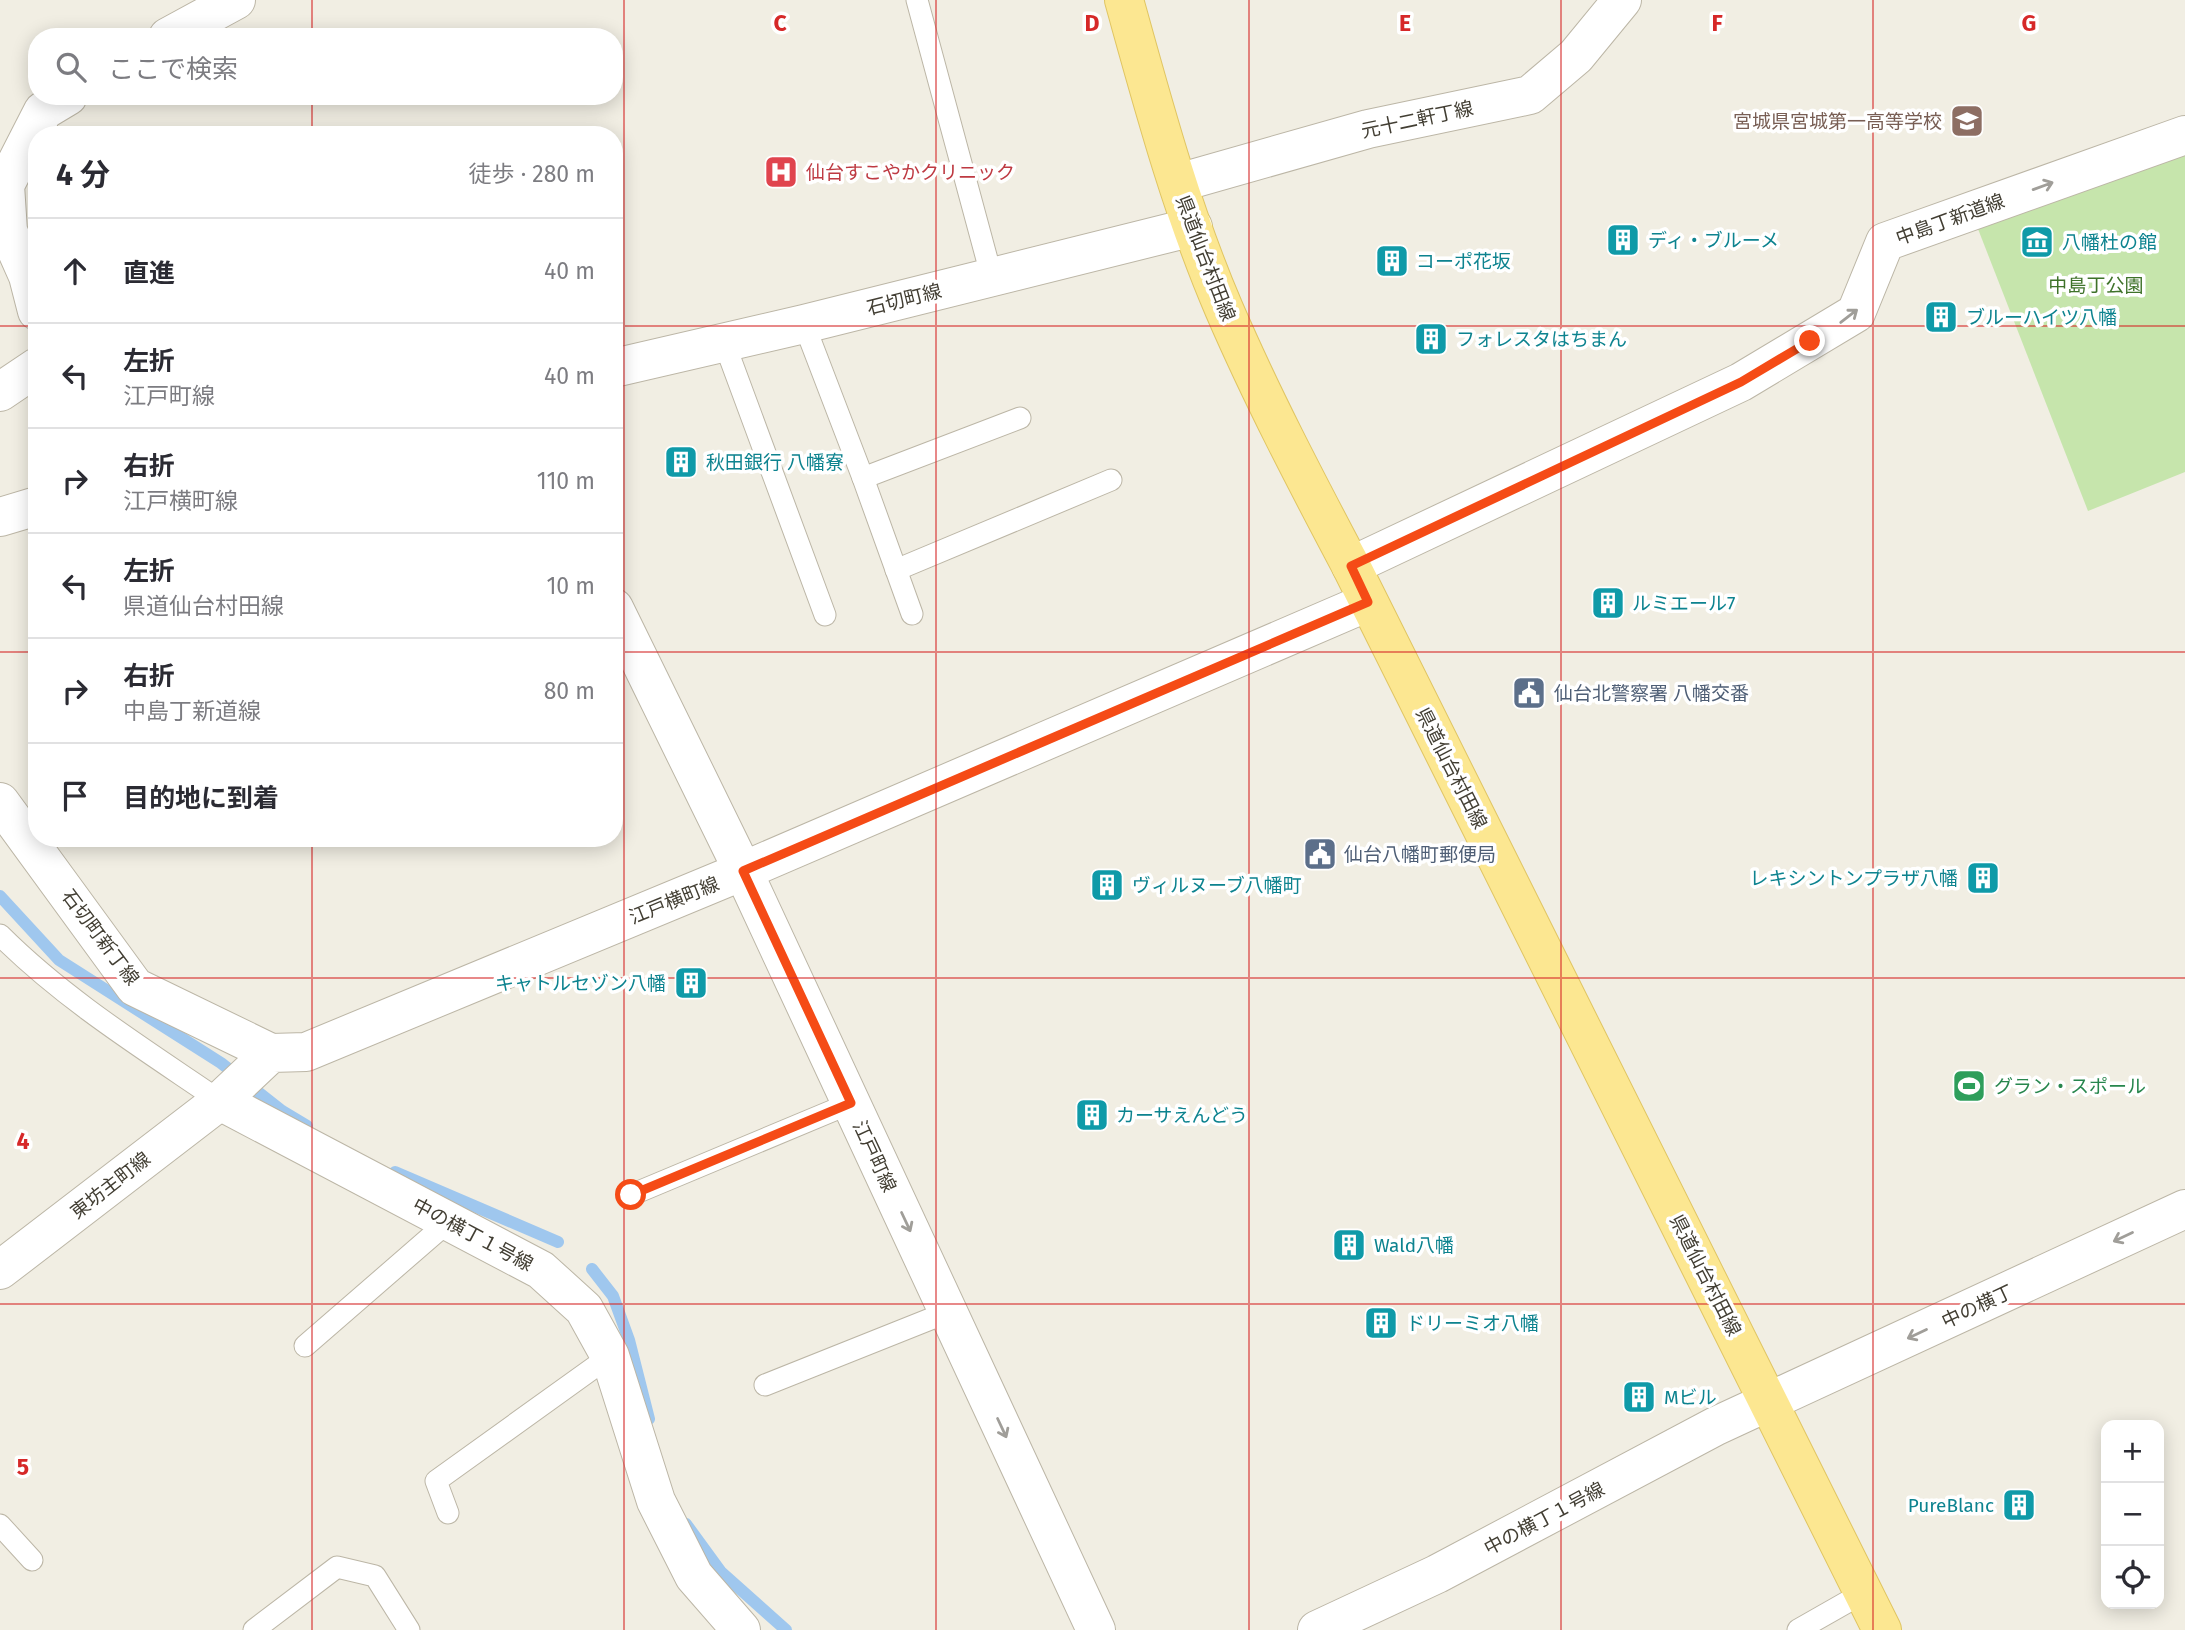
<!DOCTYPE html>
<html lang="ja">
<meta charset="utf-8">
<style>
body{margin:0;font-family:"Fira Sans","Noto Sans JP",sans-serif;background:#f2f2f3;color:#2b2b33}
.controls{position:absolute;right:21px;bottom:21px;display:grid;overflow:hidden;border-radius:14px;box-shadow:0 4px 18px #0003}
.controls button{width:63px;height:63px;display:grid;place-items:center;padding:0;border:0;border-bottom:2px solid #e1e1e2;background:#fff;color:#2b2b33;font:35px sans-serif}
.stop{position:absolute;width:21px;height:21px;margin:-16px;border:5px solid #f54b16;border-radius:50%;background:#fff}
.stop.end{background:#f54b16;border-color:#fff;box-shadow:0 2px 7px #0008}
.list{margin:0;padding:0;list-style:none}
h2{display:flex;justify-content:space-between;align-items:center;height:91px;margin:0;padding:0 28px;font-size:30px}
h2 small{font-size:23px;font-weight:400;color:#7c7c81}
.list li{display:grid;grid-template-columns:46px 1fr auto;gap:21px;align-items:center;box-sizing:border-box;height:105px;padding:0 28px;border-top:2px solid #e1e1e2}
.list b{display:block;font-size:26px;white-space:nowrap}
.list p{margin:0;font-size:23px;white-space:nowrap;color:#7c7c81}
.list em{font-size:23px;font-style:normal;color:#7c7c81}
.icon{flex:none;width:38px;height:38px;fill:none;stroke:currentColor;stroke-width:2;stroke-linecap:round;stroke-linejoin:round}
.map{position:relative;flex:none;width:2185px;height:1630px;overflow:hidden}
.search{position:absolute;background:#fff;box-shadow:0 4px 18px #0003;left:28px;top:28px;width:595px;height:77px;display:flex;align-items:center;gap:18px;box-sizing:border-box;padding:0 24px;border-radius:28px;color:#7c7c81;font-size:26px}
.panel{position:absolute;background:#fff;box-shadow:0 4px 18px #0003;left:28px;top:126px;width:595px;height:721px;border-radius:28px}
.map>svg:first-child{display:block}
.green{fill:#c6e5ac}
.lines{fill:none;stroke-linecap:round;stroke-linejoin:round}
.stream{stroke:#9fc7ee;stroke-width:12}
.service-casing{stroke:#bcb6a6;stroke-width:23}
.minor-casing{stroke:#bcb6a6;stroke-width:40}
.primary-casing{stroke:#e0c562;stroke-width:40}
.service{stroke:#fff;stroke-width:21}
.minor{stroke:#fff;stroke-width:38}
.primary{stroke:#fce791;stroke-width:38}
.oneway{stroke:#a09e99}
.route{stroke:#f54b16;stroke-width:9}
.grid{fill:none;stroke:#d62828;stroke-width:2;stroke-opacity:0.55}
.labels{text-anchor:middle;stroke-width:7;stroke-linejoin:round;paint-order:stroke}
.street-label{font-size:19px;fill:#423e33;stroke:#fff}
.education-label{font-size:19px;fill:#785e54;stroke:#fff;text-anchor:end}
.health-label{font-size:19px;fill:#be3a42;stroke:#fff;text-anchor:start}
.culture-label{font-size:19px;fill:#0d838f;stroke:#fff;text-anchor:start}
.park-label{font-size:19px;fill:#3e7229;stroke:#fff}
.service-label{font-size:19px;fill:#4e5e75;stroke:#fff;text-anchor:start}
.leisure-label{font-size:19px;fill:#27864d;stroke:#fff;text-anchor:start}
.grid-label{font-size:23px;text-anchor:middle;font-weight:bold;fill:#d62828;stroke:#fff;stroke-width:7;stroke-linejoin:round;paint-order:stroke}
</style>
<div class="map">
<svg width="2185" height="1630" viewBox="0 0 2185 1630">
<rect width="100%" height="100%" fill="#f1eee3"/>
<!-- green -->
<path class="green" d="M2185,154V472L2088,511L1978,229Z"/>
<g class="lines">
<!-- stream -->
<g class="stream">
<path d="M0,896L59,960L221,1063L282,1111L307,1126"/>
<path d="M395,1172L558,1242"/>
<path d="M592,1269L613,1296L629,1340L649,1419"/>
<path d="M686,1524L721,1572L786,1630"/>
</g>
<defs>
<g id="service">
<path d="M917,0L992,278"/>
<path d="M804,324L863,478L912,614"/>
<path d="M724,342L825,615"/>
<path d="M863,478L1020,418"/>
<path d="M896,570L1111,480"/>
<path d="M0,935C65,1000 144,1049 220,1101"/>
<path d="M631,1195L851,1103"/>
<path d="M305,1346L449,1221"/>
<path d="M765,1385L948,1312"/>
<path d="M448,1513L436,1481L610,1356"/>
<path d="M0,1525L32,1560"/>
<path d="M254,1630L337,1567L375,1576L409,1630"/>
<path d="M1798,1630L1863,1593"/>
</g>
<g id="minor">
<path d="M168,37L236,0"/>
<path d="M1178,183L1368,129L1530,95L1576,56L1622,0"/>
<path d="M37,311L28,276L8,231L5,185L43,111L68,96"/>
<path d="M614,368L804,324L1193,227"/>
<path d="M0,392L37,367"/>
<path d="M0,517L37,506"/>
<path d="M1351,566L1741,382L1856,313L1885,242L2185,135"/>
<path d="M614,608L743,871L1096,1630"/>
<path d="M0,802L135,987L271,1053"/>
<path d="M220,1101L541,1270L584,1309L610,1356L656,1501L694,1576L741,1630"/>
<path d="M0,1270L220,1101L271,1053L306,1052L743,871L1368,602"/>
<path d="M1317,1630L1437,1574L1716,1426L2185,1209"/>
</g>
<path id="primary" d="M1124,0C1153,104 1181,209 1224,309C1262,397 1306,481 1351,566L1882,1630"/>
</defs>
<!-- service casing -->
<use href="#service" class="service-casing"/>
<!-- minor casing -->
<use href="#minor" class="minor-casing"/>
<!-- primary casing -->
<use href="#primary" class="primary-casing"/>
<!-- service -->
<use href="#service" class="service"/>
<!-- minor -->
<use href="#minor" class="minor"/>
<!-- primary -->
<use href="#primary" class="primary"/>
</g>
<!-- one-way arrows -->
<defs><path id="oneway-shaft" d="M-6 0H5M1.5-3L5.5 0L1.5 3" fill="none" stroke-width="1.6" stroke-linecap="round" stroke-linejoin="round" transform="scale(1.75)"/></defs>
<g class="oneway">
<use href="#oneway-shaft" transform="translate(2043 186) rotate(-20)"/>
<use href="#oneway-shaft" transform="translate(1849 316) rotate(-38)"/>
<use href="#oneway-shaft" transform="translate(906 1222) rotate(65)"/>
<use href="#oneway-shaft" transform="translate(2123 1237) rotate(155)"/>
<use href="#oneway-shaft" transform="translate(1917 1334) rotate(155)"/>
<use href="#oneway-shaft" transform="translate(1002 1428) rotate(65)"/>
</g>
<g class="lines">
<!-- route -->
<path class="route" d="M631,1195L851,1103L743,871L1368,602L1351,566L1741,382L1810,341"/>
</g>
<!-- grid -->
<path class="grid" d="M312,0V37M624,0V1630M936,0V1630M1249,0V1630M1561,0V1630M1873,0V1630M312,96V135M0,326H37M614,326H2185M0,652H37M614,652H2185M312,838V1630M0,978H2185M0,1304H2185"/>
<!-- icons -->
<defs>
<symbol id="school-square" viewBox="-11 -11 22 22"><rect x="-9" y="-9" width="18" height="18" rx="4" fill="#8d6e63" stroke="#fff"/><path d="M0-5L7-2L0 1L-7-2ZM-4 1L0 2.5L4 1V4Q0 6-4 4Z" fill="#fff"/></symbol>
<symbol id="hospital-square" viewBox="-11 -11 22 22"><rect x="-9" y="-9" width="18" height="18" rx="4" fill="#e0444e" stroke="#fff"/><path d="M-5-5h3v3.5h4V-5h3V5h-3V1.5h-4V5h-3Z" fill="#fff"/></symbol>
<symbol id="building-square" viewBox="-11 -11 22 22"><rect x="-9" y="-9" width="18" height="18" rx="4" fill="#0f9aa8" stroke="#fff"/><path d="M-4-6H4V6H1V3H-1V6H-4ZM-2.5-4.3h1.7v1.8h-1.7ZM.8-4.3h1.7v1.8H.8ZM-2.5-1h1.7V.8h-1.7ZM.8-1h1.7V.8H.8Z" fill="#fff"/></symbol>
<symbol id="museum-square" viewBox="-11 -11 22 22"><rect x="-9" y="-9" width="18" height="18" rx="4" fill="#0f9aa8" stroke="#fff"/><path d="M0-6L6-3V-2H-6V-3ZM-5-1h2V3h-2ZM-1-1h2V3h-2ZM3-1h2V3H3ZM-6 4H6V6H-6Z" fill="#fff"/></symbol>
<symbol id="civic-square" viewBox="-11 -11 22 22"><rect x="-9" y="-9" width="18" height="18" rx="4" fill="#5c6f8a" stroke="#fff"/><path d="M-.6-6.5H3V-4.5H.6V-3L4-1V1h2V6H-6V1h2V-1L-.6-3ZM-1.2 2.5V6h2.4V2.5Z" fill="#fff"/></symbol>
<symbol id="stadium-square" viewBox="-11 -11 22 22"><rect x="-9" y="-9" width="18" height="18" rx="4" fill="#2e9e5b" stroke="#fff"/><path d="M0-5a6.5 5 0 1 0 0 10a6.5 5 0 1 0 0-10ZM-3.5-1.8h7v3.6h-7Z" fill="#fff"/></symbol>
</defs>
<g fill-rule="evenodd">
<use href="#school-square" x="1948" y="102" width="38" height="38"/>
<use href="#hospital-square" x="762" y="153" width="38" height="38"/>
<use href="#building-square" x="1604" y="221" width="38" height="38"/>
<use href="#museum-square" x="2018" y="223" width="38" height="38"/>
<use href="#building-square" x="1373" y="242" width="38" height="38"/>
<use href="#building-square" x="1922" y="298" width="38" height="38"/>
<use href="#building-square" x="1412" y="320" width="38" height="38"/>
<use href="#building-square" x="662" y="443" width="38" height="38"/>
<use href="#building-square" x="1589" y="584" width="38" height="38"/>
<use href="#civic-square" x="1510" y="674" width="38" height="38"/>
<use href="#civic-square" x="1301" y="835" width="38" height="38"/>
<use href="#building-square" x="1964" y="859" width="38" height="38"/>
<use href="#building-square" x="1088" y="866" width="38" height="38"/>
<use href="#building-square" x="672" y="964" width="38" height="38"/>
<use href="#stadium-square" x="1950" y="1067" width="38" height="38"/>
<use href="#building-square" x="1073" y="1096" width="38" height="38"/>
<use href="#building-square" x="1330" y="1226" width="38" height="38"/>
<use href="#building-square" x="1362" y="1304" width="38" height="38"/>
<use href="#building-square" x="1620" y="1378" width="38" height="38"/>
<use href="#building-square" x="2000" y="1486" width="38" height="38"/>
</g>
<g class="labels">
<!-- street labels -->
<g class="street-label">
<text transform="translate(1417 119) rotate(-12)" y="7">元十二軒丁線</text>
<text transform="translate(1950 219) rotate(-20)" y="7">中島丁新道線</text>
<text transform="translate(1206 258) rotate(69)" y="7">県道仙台村田線</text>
<text transform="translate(904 299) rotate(-14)" y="7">石切町線</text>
<text transform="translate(1452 768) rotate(63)" y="7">県道仙台村田線</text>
<text transform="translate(674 900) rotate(-22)" y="7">江戸横町線</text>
<text transform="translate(101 937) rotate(53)" y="7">石切町新丁線</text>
<text transform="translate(875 1156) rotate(65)" y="7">江戸町線</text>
<text transform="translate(110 1185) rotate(-38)" y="7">東坊主町線</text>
<text transform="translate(473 1234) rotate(28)" y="7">中の横丁１号線</text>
<text transform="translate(1706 1275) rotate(63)" y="7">県道仙台村田線</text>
<text transform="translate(1977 1306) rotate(-25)" y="7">中の横丁</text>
<text transform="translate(1544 1518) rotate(-28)" y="7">中の横丁１号線</text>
</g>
<!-- education labels -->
<g class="education-label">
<text x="1942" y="128">宮城県宮城第一高等学校</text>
</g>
<!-- health labels -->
<g class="health-label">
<text x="806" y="179">仙台すこやかクリニック</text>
</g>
<!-- culture labels -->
<g class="culture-label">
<text x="1648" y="247">ディ・ブルーメ</text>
<text x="2062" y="249">八幡杜の館</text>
<text x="1416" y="268">コーポ花坂</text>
<text x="1966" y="324">ブルーハイツ八幡</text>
<text x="1456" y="346">フォレスタはちまん</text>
<text x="706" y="469">秋田銀行 八幡寮</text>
<text x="1632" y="610">ルミエール7</text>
<text x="1958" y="885" text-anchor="end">レキシントンプラザ八幡</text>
<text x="1132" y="892">ヴィルヌーブ八幡町</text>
<text x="666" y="990" text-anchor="end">キャトルセゾン八幡</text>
<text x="1116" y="1122">カーサえんどう</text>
<text x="1374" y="1252">Wald八幡</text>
<text x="1406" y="1330">ドリーミオ八幡</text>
<text x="1664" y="1404">Mビル</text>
<text x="1994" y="1512" text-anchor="end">PureBlanc</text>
</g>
<!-- park labels -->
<g class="park-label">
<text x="2096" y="292">中島丁公園</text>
</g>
<!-- service labels -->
<g class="service-label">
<text x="1554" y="700">仙台北警察署 八幡交番</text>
<text x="1344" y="861">仙台八幡町郵便局</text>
</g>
<!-- leisure labels -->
<g class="leisure-label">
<text x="1994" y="1093">グラン・スポール</text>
</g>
</g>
<g class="grid-label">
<text x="780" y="31">C</text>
<text x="1092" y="31">D</text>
<text x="1405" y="31">E</text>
<text x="1717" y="31">F</text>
<text x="2029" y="31">G</text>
<text x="23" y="1149">4</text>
<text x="23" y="1475">5</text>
</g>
</svg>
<div class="controls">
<button>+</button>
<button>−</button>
<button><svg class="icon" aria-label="locate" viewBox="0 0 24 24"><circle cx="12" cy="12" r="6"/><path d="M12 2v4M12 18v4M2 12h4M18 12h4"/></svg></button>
</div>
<div class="stop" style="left:631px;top:1195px"></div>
<div class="stop end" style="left:1810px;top:341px"></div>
<div class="search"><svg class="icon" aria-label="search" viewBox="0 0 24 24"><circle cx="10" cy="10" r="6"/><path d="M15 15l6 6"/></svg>ここで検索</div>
<section class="panel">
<h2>4 分<small>徒歩 · 280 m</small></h2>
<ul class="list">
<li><svg class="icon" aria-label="ahead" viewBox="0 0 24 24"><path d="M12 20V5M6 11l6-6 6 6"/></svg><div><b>直進</b></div><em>40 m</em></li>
<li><svg class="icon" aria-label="left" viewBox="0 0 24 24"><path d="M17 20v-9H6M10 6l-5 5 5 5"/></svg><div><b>左折</b><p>江戸町線</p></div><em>40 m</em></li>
<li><svg class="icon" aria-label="right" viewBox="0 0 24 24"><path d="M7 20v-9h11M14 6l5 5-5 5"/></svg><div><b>右折</b><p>江戸横町線</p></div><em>110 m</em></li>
<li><svg class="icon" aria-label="left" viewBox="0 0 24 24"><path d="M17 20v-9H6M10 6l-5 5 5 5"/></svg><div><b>左折</b><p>県道仙台村田線</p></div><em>10 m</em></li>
<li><svg class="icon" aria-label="right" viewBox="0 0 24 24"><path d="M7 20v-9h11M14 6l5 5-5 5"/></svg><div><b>右折</b><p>中島丁新道線</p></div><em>80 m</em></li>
<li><svg class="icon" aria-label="arrive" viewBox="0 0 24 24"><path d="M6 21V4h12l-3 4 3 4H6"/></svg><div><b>目的地に到着</b></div></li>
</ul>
</section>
</div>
